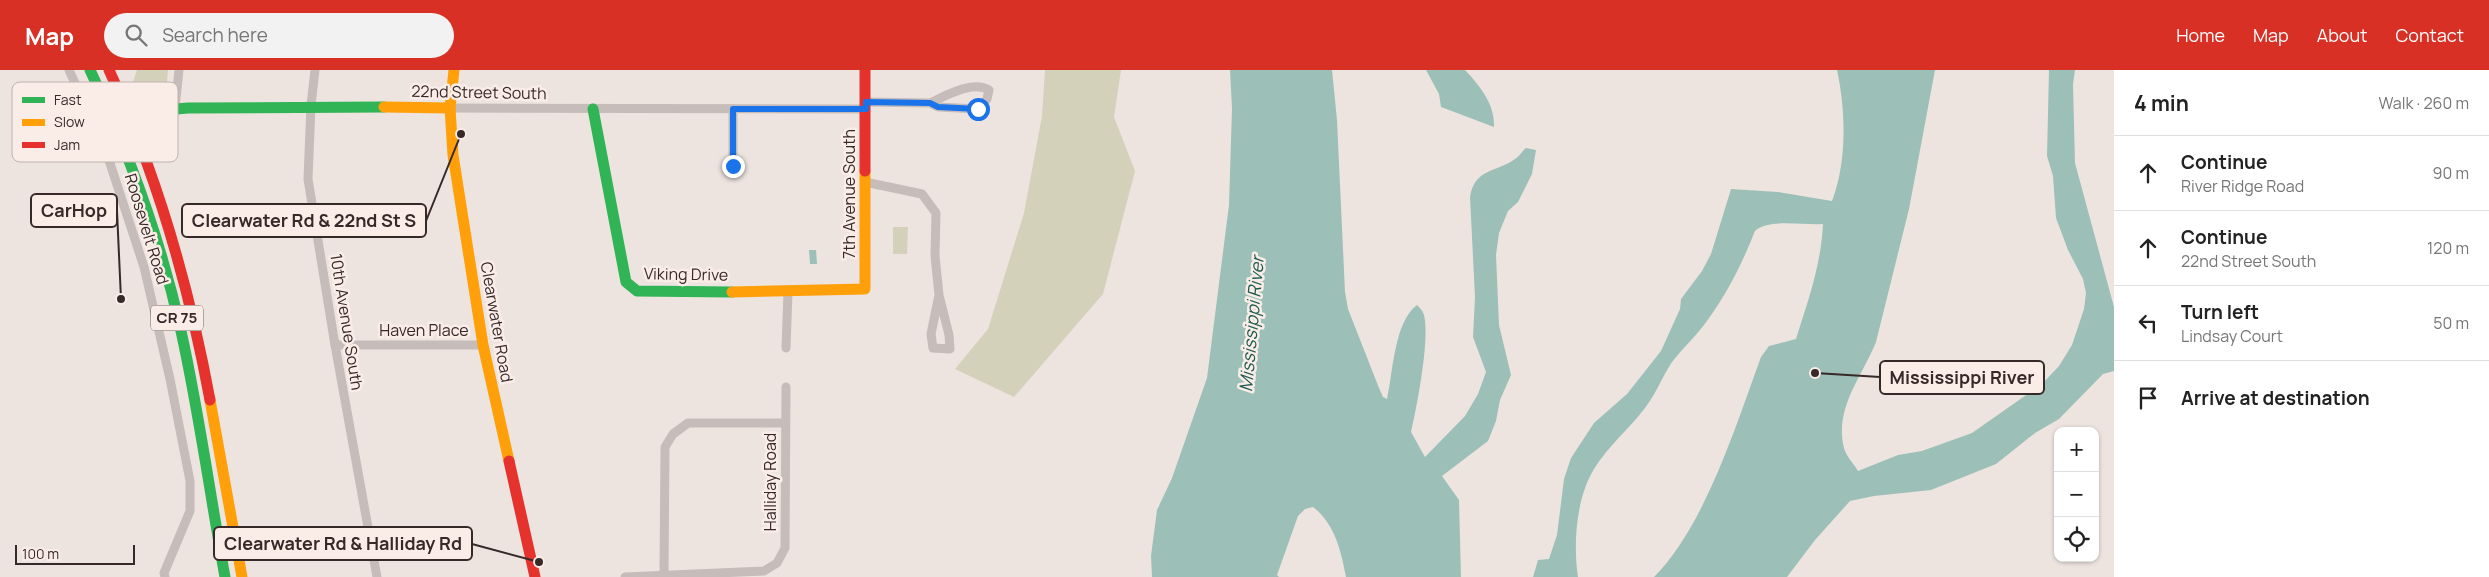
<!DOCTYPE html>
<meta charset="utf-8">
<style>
body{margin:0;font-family:Manrope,sans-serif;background:#f2f2f2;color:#222}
.controls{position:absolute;right:15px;bottom:15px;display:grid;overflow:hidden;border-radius:10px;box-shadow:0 1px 4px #0004}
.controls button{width:45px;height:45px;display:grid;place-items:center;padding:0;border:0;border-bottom:1px solid #e0e0e0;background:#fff;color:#222;font:25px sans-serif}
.scale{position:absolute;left:15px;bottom:12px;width:120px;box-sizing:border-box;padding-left:5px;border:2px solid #372928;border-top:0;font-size:14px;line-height:18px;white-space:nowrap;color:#372928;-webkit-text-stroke:4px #faede8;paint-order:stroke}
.stop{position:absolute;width:15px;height:15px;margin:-11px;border:4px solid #1a73e8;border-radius:50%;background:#fff}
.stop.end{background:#1a73e8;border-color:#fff;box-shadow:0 1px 5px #0008}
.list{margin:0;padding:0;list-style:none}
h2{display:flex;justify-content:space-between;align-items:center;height:65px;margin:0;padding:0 20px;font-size:21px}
h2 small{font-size:16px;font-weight:400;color:#767676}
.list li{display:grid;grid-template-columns:32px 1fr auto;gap:15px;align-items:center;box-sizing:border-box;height:75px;padding:0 20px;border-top:1px solid #e0e0e0}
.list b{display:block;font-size:19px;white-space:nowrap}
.list p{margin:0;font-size:16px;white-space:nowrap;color:#767676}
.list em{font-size:16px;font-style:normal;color:#767676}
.icon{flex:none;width:28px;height:28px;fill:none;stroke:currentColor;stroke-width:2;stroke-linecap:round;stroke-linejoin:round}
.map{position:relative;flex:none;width:2114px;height:507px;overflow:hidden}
header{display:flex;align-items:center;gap:30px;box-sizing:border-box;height:70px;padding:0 25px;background:#d93025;color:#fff}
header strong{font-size:24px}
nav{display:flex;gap:28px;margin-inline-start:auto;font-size:18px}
.search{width:350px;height:45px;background:#f2f2f2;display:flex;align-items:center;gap:12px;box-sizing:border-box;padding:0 18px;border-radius:28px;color:#767676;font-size:19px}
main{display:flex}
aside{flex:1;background:#fff}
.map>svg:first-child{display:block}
.green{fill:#d3d1ba}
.water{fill:#9cc0b7}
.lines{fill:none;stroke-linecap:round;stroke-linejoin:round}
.street{stroke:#c6bcba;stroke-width:9}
.fast{stroke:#30b455;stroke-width:11}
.slow{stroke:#ff9f0a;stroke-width:11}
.jam{stroke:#e5322d;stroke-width:11}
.route{stroke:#1a73e8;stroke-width:6}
.labels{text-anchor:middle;stroke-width:5;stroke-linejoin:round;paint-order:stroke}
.shield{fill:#faede8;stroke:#726462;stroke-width:1}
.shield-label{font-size:15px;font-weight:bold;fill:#372928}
.street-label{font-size:16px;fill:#372928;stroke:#faede8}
.water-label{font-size:18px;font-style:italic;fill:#1c5a50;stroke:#faede8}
.key{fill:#faede8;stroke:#c0b2ae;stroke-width:1}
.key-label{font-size:14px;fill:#372928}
.leader{fill:none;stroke:#372928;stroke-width:2}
.callout-dot{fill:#372928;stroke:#faede8;stroke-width:2}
.callout{fill:#faede8;stroke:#372928;stroke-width:2}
.callout-label{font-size:18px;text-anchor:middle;font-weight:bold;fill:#372928}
</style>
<header>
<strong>Map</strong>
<div class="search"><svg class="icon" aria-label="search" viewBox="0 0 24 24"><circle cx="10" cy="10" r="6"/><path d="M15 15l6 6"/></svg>Search here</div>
<nav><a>Home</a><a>Map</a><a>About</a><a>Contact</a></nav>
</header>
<main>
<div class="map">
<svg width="2114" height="507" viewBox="0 0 2114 507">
<rect width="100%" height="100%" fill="#ede4e0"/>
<!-- green -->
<g class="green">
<path d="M137,0H168L166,24L132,27L133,12Z"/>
<path d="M1045,0H1121L1114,47L1135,101L1103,224L1014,327L955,299L988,259L1024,143L1042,46Z"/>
<path d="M893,157H908L907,184H893Z"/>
</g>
<!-- water -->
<g class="water">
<path d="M1230,0H1332L1337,50L1345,222L1348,239L1379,318L1383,327L1387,329C1393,303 1394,252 1417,235C1420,238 1423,241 1424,245C1430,269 1417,336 1411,362L1425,387L1465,346L1478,324L1486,302L1473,267L1475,227L1470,127C1475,98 1495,103 1515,89C1519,87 1522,81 1526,78L1536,80L1532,104L1518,132L1508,141L1499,163L1496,185L1499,255L1511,305L1500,330L1496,351L1488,371L1442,406L1459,430L1461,507H1346C1341,481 1335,454 1313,437L1305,439L1298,446L1277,505L1279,507H1152L1151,486L1157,440L1172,408L1207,308L1229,135L1232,39Z"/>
<path d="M1426,0H1465C1480,16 1495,34 1494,57L1441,37L1439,24Z"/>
<path d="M1837,0H1935L1909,139L1876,272C1862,307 1834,338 1844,378C1846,386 1854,394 1858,401L1898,385L1922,381L1972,363L2042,314L2059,296L2072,275L2084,239L2086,223L2083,209L2068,180L2056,148L2053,106L2047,86L2049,0H2075L2073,14L2075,93L2114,237V301L2103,304L2059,349L2035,363L1996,394L1931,420L1874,426L1850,431L1815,470L1787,507H1654C1705,456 1736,355 1761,287L1769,276L1796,269C1808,231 1821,195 1823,154C1805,156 1768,148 1755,161C1742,194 1726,226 1704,255C1694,268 1682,279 1672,292C1662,307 1656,324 1645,338C1629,359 1608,376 1594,399C1576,428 1573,475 1578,507H1533L1538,490L1549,489L1557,465L1564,409L1571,388L1594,353L1627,324L1661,281L1680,239L1681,229L1702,201L1711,184L1731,119L1778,122L1832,131C1847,92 1846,41 1837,0Z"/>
<path d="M809,180H816L817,194H810Z"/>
</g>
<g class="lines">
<!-- street -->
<g class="street">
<path d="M69,0L105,78L144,197L170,309L190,411V441L164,503L165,507"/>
<path d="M315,0L311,35L308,109L335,275L377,507"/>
<path d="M866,32L930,33L938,37L978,39L987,29L989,20C973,10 945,26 930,33"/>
<path d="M175,38L179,0"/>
<path d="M450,38L866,39"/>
<path d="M733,39V95"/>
<path d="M94,55L113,49"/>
<path d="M865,112L922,124L936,143L935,186L939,225L931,264L933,278L950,279L949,265L939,225"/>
<path d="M335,275H483"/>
<path d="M786,278L788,222"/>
<path d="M664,505L665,377L673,364L688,353H785"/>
<path d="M625,507L764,501L777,493L785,478L786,317"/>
</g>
<!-- fast -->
<g class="fast">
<path d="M90,0C129,83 161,171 181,261C199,342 210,425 225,507"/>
<path d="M593,39L626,212L637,221L732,222"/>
<path d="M113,49L143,42L188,38L384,37"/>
</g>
<!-- slow -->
<g class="slow">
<path d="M454,0L450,38L453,85L483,275L509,391"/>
<path d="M384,37L450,38"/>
<path d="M732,222L865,219V101"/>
<path d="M210,330L242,507"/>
</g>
<!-- jam -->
<g class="jam">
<path d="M109,0C157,105 189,216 210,330"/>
<path d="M865,0V101"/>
<path d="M509,391L535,507"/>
</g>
</g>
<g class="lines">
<!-- route -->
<path class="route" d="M733,96V39H866V32L930,33L938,37L978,39"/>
</g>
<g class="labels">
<!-- shield labels -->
<rect class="shield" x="151" y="235.5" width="52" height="25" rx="4"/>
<g class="shield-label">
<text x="177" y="253">CR 75</text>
</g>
<!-- street labels -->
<g class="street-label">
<text transform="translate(479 22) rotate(1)" y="6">22nd Street South</text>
<text transform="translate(849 124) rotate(-90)" y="6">7th Avenue South</text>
<text transform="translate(147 159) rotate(73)" y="6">Roosevelt Road</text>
<text transform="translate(686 204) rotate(1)" y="6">Viking Drive</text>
<text transform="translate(347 252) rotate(81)" y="6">10th Avenue South</text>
<text transform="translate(497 252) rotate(80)" y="6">Clearwater Road</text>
<text x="424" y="266">Haven Place</text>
<text transform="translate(770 412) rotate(-90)" y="6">Halliday Road</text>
</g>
<!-- water labels -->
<g class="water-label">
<text transform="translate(1252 254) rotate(-85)" y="6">Mississippi River</text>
</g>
</g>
<!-- legend -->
<rect x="12" y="12" width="166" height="80" rx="8" class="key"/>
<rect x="22" y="27" width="23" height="6" fill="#30b455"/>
<rect x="22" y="49" width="23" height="7" fill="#ff9f0a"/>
<rect x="22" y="72" width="23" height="6" fill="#e5322d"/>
<g class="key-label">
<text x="54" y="35">Fast</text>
<text x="54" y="57">Slow</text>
<text x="54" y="80">Jam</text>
</g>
<!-- callouts -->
<path class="leader" d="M121 229L117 141M461 64L426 151M1815 303L1880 307M539 492L472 474"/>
<g class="callout-dot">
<circle cx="121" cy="229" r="5"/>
<circle cx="461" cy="64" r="5"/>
<circle cx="1815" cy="303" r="5"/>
<circle cx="539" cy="492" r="5"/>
</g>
<g class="callout">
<rect x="31" y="124" width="86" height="33" rx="5"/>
<rect x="182" y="134" width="244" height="33" rx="5"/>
<rect x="1880" y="291" width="164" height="33" rx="5"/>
<rect x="214" y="457" width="258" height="33" rx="5"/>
</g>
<g class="callout-label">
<text x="74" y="147">CarHop</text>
<text x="304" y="157">Clearwater Rd &amp; 22nd St S</text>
<text x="1962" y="314">Mississippi River</text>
<text x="343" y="480">Clearwater Rd &amp; Halliday Rd</text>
</g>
</svg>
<div class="controls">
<button>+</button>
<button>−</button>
<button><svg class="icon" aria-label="locate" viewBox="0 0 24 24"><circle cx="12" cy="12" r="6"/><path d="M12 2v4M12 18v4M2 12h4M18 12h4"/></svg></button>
</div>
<div class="scale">100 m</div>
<div class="stop" style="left:978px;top:39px"></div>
<div class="stop end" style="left:733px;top:96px"></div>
</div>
<aside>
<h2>4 min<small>Walk · 260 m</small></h2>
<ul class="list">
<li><svg class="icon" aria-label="ahead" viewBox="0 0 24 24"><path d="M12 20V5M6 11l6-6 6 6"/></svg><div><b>Continue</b><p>River Ridge Road</p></div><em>90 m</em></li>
<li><svg class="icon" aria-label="ahead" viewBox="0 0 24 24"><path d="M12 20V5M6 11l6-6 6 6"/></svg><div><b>Continue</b><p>22nd Street South</p></div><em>120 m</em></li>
<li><svg class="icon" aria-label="left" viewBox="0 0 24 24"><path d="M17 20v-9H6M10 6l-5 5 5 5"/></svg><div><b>Turn left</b><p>Lindsay Court</p></div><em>50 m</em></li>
<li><svg class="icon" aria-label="arrive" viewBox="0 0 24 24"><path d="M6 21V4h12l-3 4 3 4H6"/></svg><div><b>Arrive at destination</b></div></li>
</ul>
</aside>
</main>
